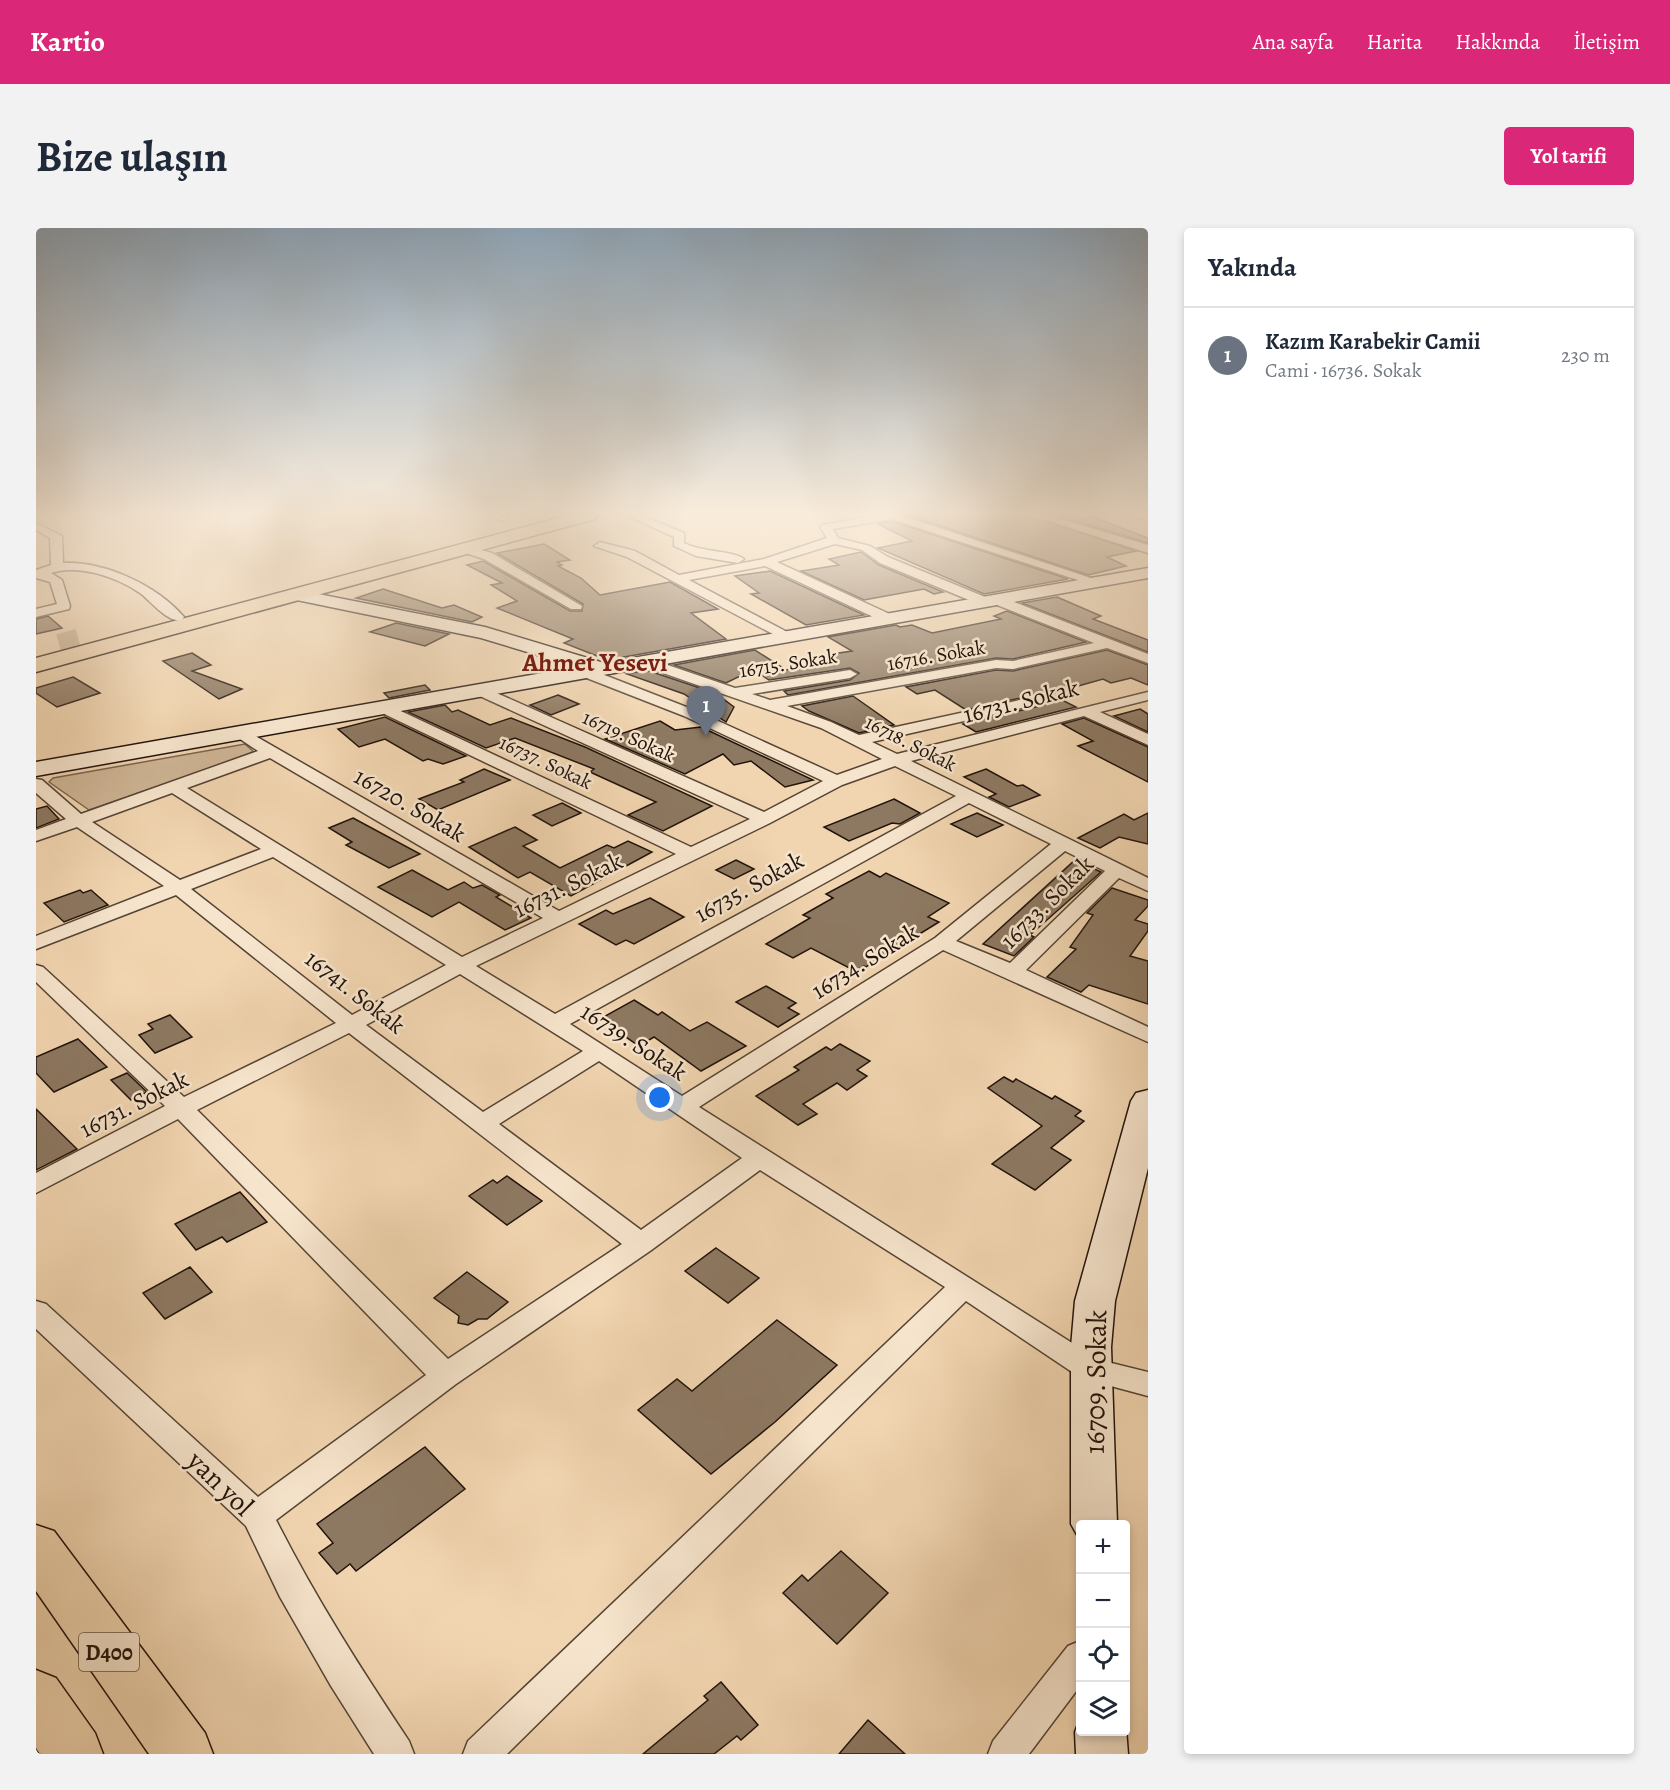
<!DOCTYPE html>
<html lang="tr">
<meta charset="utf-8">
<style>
body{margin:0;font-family:Alegreya,serif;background:#f2f2f3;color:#1f2937}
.controls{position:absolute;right:18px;bottom:18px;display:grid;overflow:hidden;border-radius:6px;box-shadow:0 3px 9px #0003}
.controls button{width:54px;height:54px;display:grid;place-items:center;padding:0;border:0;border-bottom:2px solid #e0e1e3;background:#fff;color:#1f2937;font:30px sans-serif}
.you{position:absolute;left:624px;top:870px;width:21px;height:21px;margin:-15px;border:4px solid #fff;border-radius:50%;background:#1a73e8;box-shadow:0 0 0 9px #1a73e833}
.badge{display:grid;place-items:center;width:39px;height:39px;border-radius:50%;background:#db2777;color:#fff;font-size:20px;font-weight:700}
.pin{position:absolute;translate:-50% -50px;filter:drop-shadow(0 2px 3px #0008)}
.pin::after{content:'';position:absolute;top:32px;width:21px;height:18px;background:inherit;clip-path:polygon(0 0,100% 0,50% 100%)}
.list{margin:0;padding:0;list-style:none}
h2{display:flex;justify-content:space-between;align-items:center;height:78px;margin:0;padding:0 24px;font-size:26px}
h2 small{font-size:20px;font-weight:400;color:#747a83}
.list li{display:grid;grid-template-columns:39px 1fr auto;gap:18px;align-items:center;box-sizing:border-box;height:96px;padding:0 24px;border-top:2px solid #e0e1e3}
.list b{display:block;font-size:22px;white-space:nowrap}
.list p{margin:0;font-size:20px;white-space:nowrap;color:#747a83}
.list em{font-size:20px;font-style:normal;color:#747a83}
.icon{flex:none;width:33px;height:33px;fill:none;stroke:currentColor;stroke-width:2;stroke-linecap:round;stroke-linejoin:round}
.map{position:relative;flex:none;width:1112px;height:1526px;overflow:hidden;border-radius:6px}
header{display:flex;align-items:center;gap:36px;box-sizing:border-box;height:84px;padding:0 30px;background:#db2777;color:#fff}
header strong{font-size:28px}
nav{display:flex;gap:33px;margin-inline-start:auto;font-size:21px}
.intro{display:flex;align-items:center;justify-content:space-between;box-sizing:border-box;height:144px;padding:0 36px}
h1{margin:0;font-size:42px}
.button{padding:15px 27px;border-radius:6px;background:#db2777;color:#fff;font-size:21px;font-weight:700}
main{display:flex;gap:36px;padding:0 36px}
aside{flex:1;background:#fff;border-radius:6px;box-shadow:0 3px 9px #0003}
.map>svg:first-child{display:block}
.green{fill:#ceb494;stroke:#786450;stroke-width:1.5}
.building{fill:#8d7861;stroke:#21130b;stroke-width:1.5}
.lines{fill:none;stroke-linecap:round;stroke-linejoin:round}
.highway-tunnel{stroke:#c7ae8f;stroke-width:20;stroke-dasharray:20 10;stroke-linecap:butt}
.street-casing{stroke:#554434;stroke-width:3}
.secondary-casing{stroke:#21130b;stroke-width:3}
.highway-casing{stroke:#21130b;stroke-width:3}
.street{fill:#f6e4cc;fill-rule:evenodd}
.secondary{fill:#f6e4cc;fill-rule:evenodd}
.highway{fill:#f1d5b0;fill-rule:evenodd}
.labels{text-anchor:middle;stroke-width:5;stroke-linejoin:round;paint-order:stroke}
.far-street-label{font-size:20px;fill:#21130b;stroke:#f6e4cc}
.shield{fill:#f6e4cc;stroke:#615245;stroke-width:1.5}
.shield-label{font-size:22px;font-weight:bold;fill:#21130b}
.street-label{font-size:24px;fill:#21130b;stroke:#f6e4cc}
.far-district-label{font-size:26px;font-weight:bold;fill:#7a1f14;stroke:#f6e4cc}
.near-street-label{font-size:28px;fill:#21130b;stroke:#f6e4cc}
</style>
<header>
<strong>Kartio</strong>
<nav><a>Ana sayfa</a><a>Harita</a><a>Hakkında</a><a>İletişim</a></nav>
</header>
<div class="intro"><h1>Bize ulaşın</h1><a class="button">Yol tarifi</a></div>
<main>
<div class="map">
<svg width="1112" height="1526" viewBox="0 0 1112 1526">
<rect width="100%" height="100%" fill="#f1d5b0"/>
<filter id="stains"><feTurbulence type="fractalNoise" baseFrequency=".00333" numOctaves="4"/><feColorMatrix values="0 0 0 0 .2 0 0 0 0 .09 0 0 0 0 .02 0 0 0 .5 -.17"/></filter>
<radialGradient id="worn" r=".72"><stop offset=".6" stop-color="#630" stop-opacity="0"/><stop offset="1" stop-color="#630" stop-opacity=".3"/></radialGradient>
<!-- green -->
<path class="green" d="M209,516L219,525L53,582L13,554L17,550Z"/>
<!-- building -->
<g class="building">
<path d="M871,287H992L1100,323L1071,329L1090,338L1052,347Z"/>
<path d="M1019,287H1041L1042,292L1057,289L1112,310V315Z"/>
<path d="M855,293L1032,351L948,366L842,320L876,313L842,296Z"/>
<path d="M508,316L534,332L521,334L526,337L522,338L545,350L564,367L634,354L682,381L655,385L690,411L571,432L528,415L537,411L461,380L481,373L455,357L466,355L431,337L447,333L534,383H546L547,376L461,325Z"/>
<path d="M825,324L843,337L907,364L898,366L888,361L828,372L765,343L803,337L793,331Z"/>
<path d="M734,343L828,387L770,397L715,366L723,365L699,348Z"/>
<path d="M347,361L406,380L418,377L446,389L436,394L320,370Z"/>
<path d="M1021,369L1065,388L1057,391L1112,412V424L986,375Z"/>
<path d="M971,383L1050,414L977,431L960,430L752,467L748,463L814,452L823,445L814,440L733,452L724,446L702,449L690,455L638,437L719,422L750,442L797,433L789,427L816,423L792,409L860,397L864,399L876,397L896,405L965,391L958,388Z"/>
<path d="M12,388L26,400L0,406V391Z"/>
<path d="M360,395L413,406L389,418L334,404Z"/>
<path d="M1071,422L1112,437V457L1095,450L1075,455L1067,451L1014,466L1040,479L940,504L927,496L1008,477L1016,470L1007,465L930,482L899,462L881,466L870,459L960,442L977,443Z"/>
<path d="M156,425L175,437L156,443L206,461L183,471L127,433Z"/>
<path d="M610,442L679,465L698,479L690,494L648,466L591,446Z"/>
<path d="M37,449L64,465L21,479L0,465V460Z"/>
<path d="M389,457L394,462L353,470L348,465Z"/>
<path d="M522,467L543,476L515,487L494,477Z"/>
<path d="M817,468L858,497L823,505L773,483L766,478Z"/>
<path d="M409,477L416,484L422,482L454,497L475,490L549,519L676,578L627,603L592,587L620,574L554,544L558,541L479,510L450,520L372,484Z"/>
<path d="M1104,481L1112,486V504L1078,488Z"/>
<path d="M349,489L430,528L407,536L392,531L387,533L349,511L323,519L302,501Z"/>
<path d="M1048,490L1112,519V554L1042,518L1057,513L1026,496Z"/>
<path d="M624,493L639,502L665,499L777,552L749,559L715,533L698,537L687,526L649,546L569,511Z"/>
<path d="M448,541L474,552L402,582L383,571L428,554L424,552Z"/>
<path d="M950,541L981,558L987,557L1004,567L973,579L953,569L960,566L928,549Z"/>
<path d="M858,571L884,585L864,596L856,595L813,613L788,599Z"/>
<path d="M526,575L545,585L516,598L497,587Z"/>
<path d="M11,578L23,591L0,600V581Z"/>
<path d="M941,585L967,597L941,609L915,596Z"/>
<path d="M1112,585V616L1083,609L1064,620L1042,610L1088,586L1098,592Z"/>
<path d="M317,590L384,626L353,640L310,617L316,614L293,600Z"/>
<path d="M479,599L501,612L487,618L524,640L571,617L578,620L592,613L616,624L535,668L494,644L482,650L433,619Z"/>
<path d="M700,632L718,641L698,651L680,642Z"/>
<path d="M1039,632L1065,644L994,707L998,709L978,728L947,716Z"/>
<path d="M376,642L412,662L428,654L437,660L446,657L464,667L460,669L495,690L469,702L423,674L396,689L342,659Z"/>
<path d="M833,643L844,649L850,645L913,675L892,689L903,694L830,739L828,738L819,743L775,720L757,730L730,716L774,690L767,687L797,670L790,666Z"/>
<path d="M1076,660L1112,672V678L1099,692L1112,696V703L1094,728L1112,733V776L1053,757L1045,764L1011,749L1040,721L1034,719L1057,687L1051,685Z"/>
<path d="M44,662L47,665L55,662L72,677L28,694L8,675Z"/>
<path d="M614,670L648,689L598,716L590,712L580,717L543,696L570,682L577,686Z"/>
<path d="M730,758L760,775L752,780L763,786L742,799L700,774Z"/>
<path d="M598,772L622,787L626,784L654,803L671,794L710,818L665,843L618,809L603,818L564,791Z"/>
<path d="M134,787L156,809L119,825L103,807L117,801L112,796Z"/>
<path d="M42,811L71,839L18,864L0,845V829Z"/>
<path d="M804,816L834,833L821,842L831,848L811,862L801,855L767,876L781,886L762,897L720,868L763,842L758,839L790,819L795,822Z"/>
<path d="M91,845L111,864L95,872L75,852Z"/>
<path d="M968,849L977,854L980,851L1016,871L1019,868L1045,883L1039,888L1048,893L1015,920L1035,932L999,962L956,936L1006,898L952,860Z"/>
<path d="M0,881L41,921L0,942Z"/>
<path d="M471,948L506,973L471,997L433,968L457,952L461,955Z"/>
<path d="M204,964L231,994L191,1014L186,1009L160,1022L139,996Z"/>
<path d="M680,1020L723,1050L692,1075L649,1043Z"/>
<path d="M154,1039L176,1064L129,1091L107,1065Z"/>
<path d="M431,1044L472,1074L451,1091H442L432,1097L422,1095L423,1088L398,1070Z"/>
<path d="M741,1092L801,1137L739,1194L675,1246L602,1182L641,1151L656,1163Z"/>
<path d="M389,1219L429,1261L320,1343L314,1336L301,1346L283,1325L297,1315L281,1296Z"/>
<path d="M805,1323L852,1365L801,1416L747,1365L766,1347L772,1353Z"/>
<path d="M685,1454L722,1497L705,1512L701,1508L678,1526H607L672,1472L668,1468Z"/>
<path d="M832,1492L869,1526H803Z"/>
</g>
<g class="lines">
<!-- highway-tunnel -->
<path class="highway-tunnel" d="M23,416L44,410"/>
<defs>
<g id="street">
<path d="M454,287H468L472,290L466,293Z"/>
<path d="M589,287H604L648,305V315C665,324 699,323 708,331L702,335L660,328L638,318V309Z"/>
<path d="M843,287H864L1067,354L1065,357H1057L855,291L797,301L802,310L834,318L852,329L954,371L965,369L1112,426V435L1071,420L977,441L960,440L751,478L795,494L823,507L1007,467L1014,471L1007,475L836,514L861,526L1112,464V472L1064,484L1112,506V517L1048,488L875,533L1112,650V663L1083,650L990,742L1112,799V814L907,722L663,879L1063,1132L1112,1144V1168L1045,1150L930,1073L471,1526H427L432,1513L909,1059L724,942L614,1023L420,1156L240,1292C279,1369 325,1441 373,1513L378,1526H338L295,1458L244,1369L210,1298L0,1101V1073L10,1076L222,1269L390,1147L142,891L0,965V945L129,878L0,754V737L7,739L148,869L300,795L140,667L0,721V708L128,658L41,599L0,613V602L30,591L0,565V551L6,552L45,586L222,523L195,505L197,502H209L523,683L640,626L342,483L339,480L342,477H352L655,619L714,591L437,465L435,462L437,459H447L728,584L787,553L648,488L543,447V441H553L658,482L801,547L846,531L785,500L604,437L602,434L609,430L614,431L699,460L814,442L821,446L814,450L716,466L734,472L960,432L977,433L1058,415L956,375L945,377L844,335L826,322L799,316L741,334L858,388V394H848L729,338L653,352L755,406V412L750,413L591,329L558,318L564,314L599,323L643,347L728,331L791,310L784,299L786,297ZM234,530L507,690L426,729L151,560ZM859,538L920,568L519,786L440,738L734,595L806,557ZM136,565L225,621L144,652L56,594ZM933,575L1015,616L899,710L646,868L534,796ZM1029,623L1069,643L974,735L920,713ZM237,629L410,737L316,787L155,661ZM424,746L547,823L447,884L330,797ZM313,805L586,1016L412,1131L161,882ZM563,833L706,930L605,1002L463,896Z"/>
<path d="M994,287H1011L1112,317V325Z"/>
<path d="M1096,287H1112V292L1098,289Z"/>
<path d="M0,295L26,308L27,335C68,333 121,357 148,389L146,392C131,395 115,373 104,365C81,349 42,336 15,345L26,352L34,378L33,381L0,389V381L21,376L14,354L0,350V342L15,337L14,310L0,302Z"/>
<path d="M427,317L456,325L546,378L545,381H535L448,331L423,323L421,321Z"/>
<path d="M1044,1413V1458L993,1526H952L957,1513L1032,1418Z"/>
</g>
<g id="secondary">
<path d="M1112,340V350L0,548V534L541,439L445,410L256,371L253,367L256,363L262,362L449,399L568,435Z"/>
<path d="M1112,862V940L1079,1073L1075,1119L1081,1296H1044V1312L1035,1296V1119L1039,1073L1095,873L1100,865Z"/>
<path d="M1044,1491V1504H1090V1500L1092,1526H1040L1039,1504Z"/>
</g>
<g id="highway">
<path d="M534,287H562L559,291L0,444V430Z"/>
<path d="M0,1297L18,1303L169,1505L177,1526H113L0,1363Z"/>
<path d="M0,1442L20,1450L59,1505L67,1526H4L0,1520Z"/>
</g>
</defs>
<!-- street casing -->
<use href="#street" class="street-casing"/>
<!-- secondary casing -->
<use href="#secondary" class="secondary-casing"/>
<!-- highway casing -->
<use href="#highway" class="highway-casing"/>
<!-- street -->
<use href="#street" class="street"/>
<!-- secondary -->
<use href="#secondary" class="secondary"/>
<!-- highway -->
<use href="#highway" class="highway"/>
</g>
<!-- sky -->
<linearGradient id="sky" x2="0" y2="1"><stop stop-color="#8fa7bb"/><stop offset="0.57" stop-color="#f9ecdb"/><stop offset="1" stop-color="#f9ecdb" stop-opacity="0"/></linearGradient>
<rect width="1112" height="501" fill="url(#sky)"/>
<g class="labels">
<!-- far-street labels -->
<g class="far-street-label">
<text transform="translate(900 427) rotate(-10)" y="7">16716. Sokak</text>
<text transform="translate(752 435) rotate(-9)" y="7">16715. Sokak</text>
<text transform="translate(593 508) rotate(24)" y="7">16719. Sokak</text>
<text transform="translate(875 515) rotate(27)" y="7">16718. Sokak</text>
<text transform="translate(510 534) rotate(25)" y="7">16737. Sokak</text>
</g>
<!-- shield labels -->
<rect class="shield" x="43" y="1405" width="60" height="38" rx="4.5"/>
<g class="shield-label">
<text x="73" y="1432">D400</text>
</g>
<!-- street labels -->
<g class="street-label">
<text transform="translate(985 473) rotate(-14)" y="8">16731. Sokak</text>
<text transform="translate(374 577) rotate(30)" y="8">16720. Sokak</text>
<text transform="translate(532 657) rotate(-26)" y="8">16731. Sokak</text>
<text transform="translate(713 659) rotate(-29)" y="8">16735. Sokak</text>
<text transform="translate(1011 674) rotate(-45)" y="8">16733. Sokak</text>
<text transform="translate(829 733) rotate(-32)" y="8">16734. Sokak</text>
<text transform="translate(319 764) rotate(38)" y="8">16741. Sokak</text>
<text transform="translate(598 814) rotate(33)" y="8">16739. Sokak</text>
<text transform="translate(98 876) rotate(-27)" y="8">16731. Sokak</text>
</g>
<!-- far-district labels -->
<g class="far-district-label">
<text x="559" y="443">Ahmet Yesevi</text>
</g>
<!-- near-street labels -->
<g class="near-street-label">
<text transform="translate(1059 1154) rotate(-89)" y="10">16709. Sokak</text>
<text transform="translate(185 1255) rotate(44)" y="10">yan yol</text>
</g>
</g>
<rect width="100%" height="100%" filter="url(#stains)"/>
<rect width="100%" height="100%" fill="url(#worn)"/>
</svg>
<div class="controls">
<button>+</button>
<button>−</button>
<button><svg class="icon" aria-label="locate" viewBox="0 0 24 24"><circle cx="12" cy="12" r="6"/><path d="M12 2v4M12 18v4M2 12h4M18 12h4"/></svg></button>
<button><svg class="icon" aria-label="layers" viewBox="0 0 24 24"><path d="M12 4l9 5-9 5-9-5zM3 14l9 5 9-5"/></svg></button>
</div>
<div class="you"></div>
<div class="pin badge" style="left:670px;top:508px;background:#6b7280">1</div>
</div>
<aside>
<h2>Yakında<small></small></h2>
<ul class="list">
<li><span class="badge" style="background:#6b7280">1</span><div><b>Kazım Karabekir Camii</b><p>Cami · 16736. Sokak</p></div><em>230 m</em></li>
</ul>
</aside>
</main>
